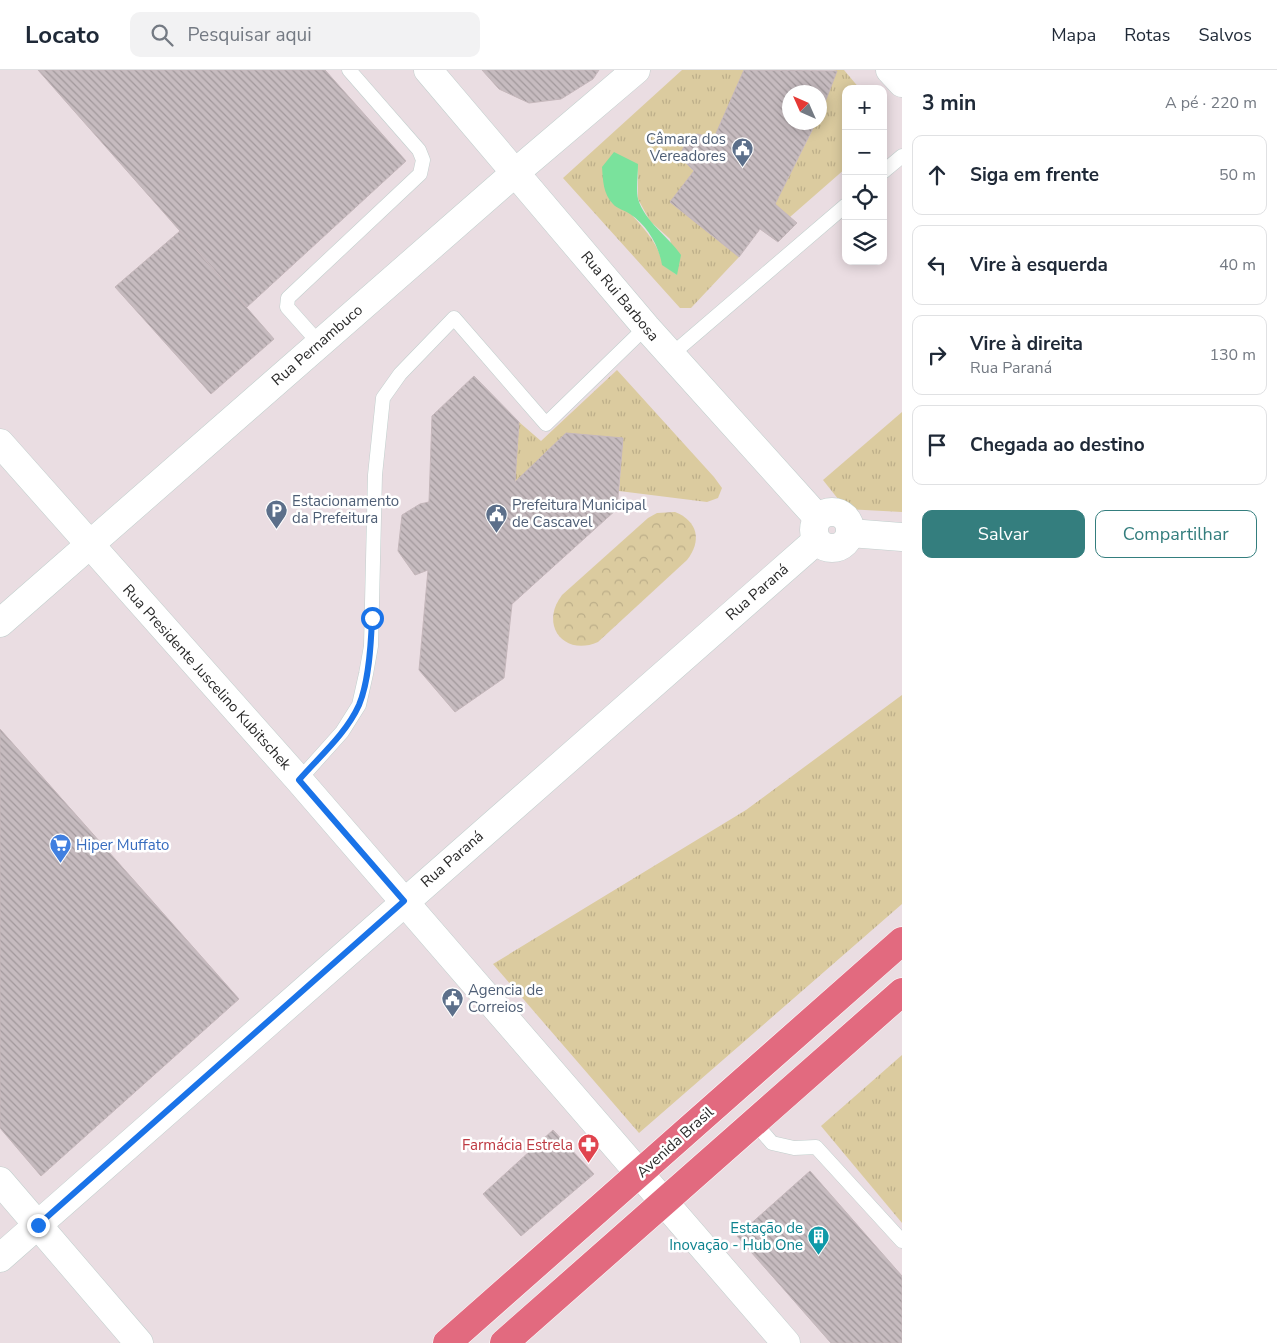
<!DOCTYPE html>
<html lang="pt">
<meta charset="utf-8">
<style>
body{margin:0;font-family:"Nunito Sans",sans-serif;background:#f2f2f3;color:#1f2937}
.controls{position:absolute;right:15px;top:15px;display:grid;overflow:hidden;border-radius:10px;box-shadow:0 2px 12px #0003}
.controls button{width:45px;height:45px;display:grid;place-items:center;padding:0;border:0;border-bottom:1px solid #e0e1e3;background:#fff;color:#1f2937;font:25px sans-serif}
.compass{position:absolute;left:782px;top:15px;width:45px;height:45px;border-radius:50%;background:#fff;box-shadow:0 2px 12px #0003;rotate:315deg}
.stop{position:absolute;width:15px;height:15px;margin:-11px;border:4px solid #1a73e8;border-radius:50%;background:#fff}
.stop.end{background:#1a73e8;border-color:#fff;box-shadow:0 1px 5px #0008}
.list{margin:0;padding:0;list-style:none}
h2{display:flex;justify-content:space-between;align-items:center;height:65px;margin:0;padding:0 20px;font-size:21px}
h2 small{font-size:16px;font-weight:400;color:#747a83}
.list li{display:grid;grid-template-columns:32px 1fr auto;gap:15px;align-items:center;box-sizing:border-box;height:80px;margin:0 10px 10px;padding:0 10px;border:1px solid #e0e1e3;border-radius:10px}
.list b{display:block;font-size:19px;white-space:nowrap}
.list p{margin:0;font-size:16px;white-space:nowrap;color:#747a83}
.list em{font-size:16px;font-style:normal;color:#747a83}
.actions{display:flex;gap:10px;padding:15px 20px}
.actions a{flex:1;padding:11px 0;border:1px solid #347e7e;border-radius:10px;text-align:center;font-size:18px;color:#347e7e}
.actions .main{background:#347e7e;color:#fff}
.icon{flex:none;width:28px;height:28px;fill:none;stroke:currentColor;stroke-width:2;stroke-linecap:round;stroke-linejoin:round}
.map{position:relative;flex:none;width:902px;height:1273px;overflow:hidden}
header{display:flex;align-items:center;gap:30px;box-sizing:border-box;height:70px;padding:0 25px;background:#fff;border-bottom:1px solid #e0e1e3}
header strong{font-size:24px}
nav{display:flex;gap:28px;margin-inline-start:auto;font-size:18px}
.search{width:350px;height:45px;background:#f2f2f3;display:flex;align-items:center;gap:12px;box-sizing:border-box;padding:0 18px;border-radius:10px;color:#747a83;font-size:19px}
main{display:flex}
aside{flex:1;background:#fff}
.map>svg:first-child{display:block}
.grass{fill:url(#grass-tufts);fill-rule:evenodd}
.park{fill:url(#park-crowns)}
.water{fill:#7ae29c}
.building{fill:url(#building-back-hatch);stroke:#c5b7bb}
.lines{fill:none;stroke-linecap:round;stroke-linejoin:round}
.lane-casing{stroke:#c1cfcd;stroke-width:15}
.street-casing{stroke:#c1cfcd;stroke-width:29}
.secondary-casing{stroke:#c1cfcd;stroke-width:29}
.primary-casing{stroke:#fff;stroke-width:29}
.lane{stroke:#fff;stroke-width:14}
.street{stroke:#fff;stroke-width:28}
.secondary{stroke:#fff;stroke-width:28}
.primary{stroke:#e26a7f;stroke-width:28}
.route{stroke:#1a73e8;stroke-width:6}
.labels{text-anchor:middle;stroke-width:5;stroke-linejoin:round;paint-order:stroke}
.service-label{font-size:15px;fill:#4e5e75;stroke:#fff;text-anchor:start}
.street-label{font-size:15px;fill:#2a2a2a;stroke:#fff}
.shop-label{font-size:15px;fill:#366cbe;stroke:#fff;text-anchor:start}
.health-label{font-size:15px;fill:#be3a42;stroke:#fff;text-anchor:end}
.culture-label{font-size:15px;fill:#0d838f;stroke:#fff;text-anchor:end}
</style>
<header>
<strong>Locato</strong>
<div class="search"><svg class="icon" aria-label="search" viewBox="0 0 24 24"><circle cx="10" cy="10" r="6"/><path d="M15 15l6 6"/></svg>Pesquisar aqui</div>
<nav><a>Mapa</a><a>Rotas</a><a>Salvos</a></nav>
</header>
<main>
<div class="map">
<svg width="902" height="1273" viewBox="0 0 902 1273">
<defs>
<pattern id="grass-tufts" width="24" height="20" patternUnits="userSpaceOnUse" patternTransform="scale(1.25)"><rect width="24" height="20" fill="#dbcb9f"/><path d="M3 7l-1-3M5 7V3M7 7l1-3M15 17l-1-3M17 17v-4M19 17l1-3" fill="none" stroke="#bcae89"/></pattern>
<pattern id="park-crowns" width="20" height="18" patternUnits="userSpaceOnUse" patternTransform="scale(1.25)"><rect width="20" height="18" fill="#dbcb9f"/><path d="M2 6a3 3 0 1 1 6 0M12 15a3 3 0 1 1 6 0" fill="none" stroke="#bcae89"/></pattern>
<pattern id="building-back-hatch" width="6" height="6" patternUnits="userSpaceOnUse" patternTransform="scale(1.25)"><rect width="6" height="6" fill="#c6bbbf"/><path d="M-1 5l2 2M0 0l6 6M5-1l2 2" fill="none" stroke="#a1989b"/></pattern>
</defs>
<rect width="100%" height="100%" fill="#eadde2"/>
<!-- grass -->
<g class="grass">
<path d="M682,0H744L714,68L697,64L686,72L681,83L685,92L694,101L670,132L739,187L691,238H680L563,108ZM638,94V129L650,151L670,169L677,205L663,195C658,173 646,161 631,144Z"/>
<path d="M833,0H844L860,19H846V98L790,147L775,134L816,53L820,52V45L837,1Z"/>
<path d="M617,300L714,407L722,418L718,428L707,432L619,421L623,368L566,363L515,412L519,352L541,371Z"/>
<path d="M902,342V442L846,439L823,410Z"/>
<path d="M902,625V834L639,1063L493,894L746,740Z"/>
<path d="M902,985V1153L821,1056Z"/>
</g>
<!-- park -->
<path class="park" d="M675,442C698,451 702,471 687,490L598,572C564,587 539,555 562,525L648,448L657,443Z"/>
<!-- water -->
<path class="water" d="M614,82L638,94C638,105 636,119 638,129C645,152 668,166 681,185L677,205L662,195C659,176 647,155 630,144C625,140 617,139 613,134C603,124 603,110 602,97Z"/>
<!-- building -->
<g class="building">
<path d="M38,0H325L406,91L247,237Z"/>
<path d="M482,0H599L593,9L561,29L529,33L499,19Z"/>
<path d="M744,0L837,1L820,45V22H790V52H816L775,134L797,153L778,172L760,159L739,187L670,132L694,101L685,92L681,83L686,72L697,64L714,68Z"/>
<path d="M180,161L274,269L211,324L115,217Z"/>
<path d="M474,306L519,352L515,412L566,363L623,368L617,439L512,534L504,608L455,642L419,600L428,500L415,505L398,481L402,445L420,434L429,432L432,346Z"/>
<path d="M0,659L239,929L41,1106L0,1058Z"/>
<path d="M553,1060L594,1104L521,1166L483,1124Z"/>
<path d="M810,1101L902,1206V1273H831L737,1166Z"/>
</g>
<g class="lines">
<defs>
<g id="lane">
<path d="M883,102L902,86"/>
<path d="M319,273L287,237L288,228L420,104L423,90L419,80L349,0"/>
<path d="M671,285L846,135"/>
<path d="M299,710L342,662L359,635L366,604L371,576L375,405L383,328L400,304L454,248L546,354L646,257"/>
<path d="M754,1052L772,1073L794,1078L816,1077L902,1171"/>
</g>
<g id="street">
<path d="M428,0L646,257L817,447"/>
<circle cx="832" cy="460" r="18"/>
<path d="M850,463L902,467"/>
<path d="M0,1111L139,1273"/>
<path d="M0,1188L816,471"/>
</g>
<g id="secondary">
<path d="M890,0L902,13"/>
<path d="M0,373L299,710L786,1273"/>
<path d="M0,553L516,102L636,0"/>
</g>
<g id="primary">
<path d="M447,1273L902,871"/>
<path d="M504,1273L902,922"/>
</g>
</defs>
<!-- lane casing -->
<use href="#lane" class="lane-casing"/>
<!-- street casing -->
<use href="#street" class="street-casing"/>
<!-- secondary casing -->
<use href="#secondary" class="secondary-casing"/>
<!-- primary casing -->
<use href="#primary" class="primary-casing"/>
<!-- lane -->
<use href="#lane" class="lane"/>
<!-- street -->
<use href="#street" class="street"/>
<!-- secondary -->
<use href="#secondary" class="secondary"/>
<!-- primary -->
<use href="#primary" class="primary"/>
</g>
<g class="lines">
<!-- route -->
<path class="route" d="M38,1155L404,831L299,710C319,687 346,664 359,635C369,611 371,575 372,548"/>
</g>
<!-- icons -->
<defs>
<symbol id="civic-pin" viewBox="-11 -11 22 30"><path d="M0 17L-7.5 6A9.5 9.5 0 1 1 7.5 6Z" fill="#5c6f8a" stroke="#fff"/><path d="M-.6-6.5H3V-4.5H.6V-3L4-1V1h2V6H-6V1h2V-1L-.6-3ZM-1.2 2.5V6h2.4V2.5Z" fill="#fff"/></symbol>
<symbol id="parking-pin" viewBox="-11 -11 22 30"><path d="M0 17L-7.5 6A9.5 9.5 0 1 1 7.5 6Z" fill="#5c6f8a" stroke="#fff"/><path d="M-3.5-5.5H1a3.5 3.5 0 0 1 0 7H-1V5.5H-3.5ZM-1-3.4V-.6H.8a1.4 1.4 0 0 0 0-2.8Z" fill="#fff"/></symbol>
<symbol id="supermarket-pin" viewBox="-11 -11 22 30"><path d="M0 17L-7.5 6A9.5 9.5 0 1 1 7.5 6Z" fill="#3f7fe0" stroke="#fff"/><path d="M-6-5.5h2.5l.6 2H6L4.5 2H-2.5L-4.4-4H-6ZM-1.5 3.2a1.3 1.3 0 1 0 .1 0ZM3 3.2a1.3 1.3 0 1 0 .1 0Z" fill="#fff"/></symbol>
<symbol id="pharmacy-pin" viewBox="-11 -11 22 30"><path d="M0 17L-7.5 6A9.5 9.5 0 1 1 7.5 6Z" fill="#e0444e" stroke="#fff"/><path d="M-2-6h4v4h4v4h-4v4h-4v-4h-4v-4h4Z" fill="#fff"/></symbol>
<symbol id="building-pin" viewBox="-11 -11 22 30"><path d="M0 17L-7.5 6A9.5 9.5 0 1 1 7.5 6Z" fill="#0f9aa8" stroke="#fff"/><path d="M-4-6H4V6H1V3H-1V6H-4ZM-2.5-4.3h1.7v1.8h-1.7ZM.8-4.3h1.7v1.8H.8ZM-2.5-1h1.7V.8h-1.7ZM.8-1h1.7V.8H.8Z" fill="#fff"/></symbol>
</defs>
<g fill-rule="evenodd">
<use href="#civic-pin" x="730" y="66" width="25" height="34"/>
<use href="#parking-pin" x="264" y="428" width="25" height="34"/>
<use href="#civic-pin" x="484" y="432" width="25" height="34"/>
<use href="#supermarket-pin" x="48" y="762" width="25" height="34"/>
<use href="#civic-pin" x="440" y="916" width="25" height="34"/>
<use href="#pharmacy-pin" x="576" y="1062" width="25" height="34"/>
<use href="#building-pin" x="806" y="1154" width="25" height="34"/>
</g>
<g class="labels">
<!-- service labels -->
<g class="service-label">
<text x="726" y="74" text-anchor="end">Câmara dos<tspan x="726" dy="17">Vereadores</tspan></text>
<text x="292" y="436">Estacionamento<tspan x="292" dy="17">da Prefeitura</tspan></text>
<text x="512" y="440">Prefeitura Municipal<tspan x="512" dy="17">de Cascavel</tspan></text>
<text x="468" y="925">Agencia de<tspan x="468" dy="17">Correios</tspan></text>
</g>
<!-- street labels -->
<g class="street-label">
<text transform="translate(620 226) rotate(50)" y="5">Rua Rui Barbosa</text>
<text transform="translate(317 275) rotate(-41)" y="5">Rua Pernambuco</text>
<text transform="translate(757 522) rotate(-41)" y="5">Rua Paraná</text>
<text transform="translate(207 607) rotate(48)" y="5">Rua Presidente Juscelino Kubitschek</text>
<text transform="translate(452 789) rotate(-41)" y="5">Rua Paraná</text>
<text transform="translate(675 1072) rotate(-42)" y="5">Avenida Brasil</text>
</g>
<!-- shop labels -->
<g class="shop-label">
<text x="76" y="780">Hiper Muffato</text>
</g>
<!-- health labels -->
<g class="health-label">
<text x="573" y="1080">Farmácia Estrela</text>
</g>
<!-- culture labels -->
<g class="culture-label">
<text x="803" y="1163">Estação de<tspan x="803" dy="17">Inovação - Hub One</tspan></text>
</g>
</g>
</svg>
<div class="controls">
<button>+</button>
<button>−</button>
<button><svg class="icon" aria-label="locate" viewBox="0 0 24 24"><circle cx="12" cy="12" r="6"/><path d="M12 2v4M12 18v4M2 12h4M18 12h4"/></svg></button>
<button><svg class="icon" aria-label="layers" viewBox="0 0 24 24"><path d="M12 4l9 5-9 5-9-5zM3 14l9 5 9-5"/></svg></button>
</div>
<svg class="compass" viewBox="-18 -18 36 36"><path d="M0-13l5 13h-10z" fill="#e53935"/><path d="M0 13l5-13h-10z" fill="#747a83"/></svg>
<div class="stop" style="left:372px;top:548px"></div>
<div class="stop end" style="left:38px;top:1155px"></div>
</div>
<aside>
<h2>3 min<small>A pé · 220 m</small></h2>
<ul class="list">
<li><svg class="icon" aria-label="ahead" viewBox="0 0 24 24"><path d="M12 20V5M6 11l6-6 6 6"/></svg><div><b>Siga em frente</b></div><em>50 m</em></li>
<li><svg class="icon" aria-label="left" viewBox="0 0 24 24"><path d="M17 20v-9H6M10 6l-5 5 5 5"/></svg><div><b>Vire à esquerda</b></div><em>40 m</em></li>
<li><svg class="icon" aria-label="right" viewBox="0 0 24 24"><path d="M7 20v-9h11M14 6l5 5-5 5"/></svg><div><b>Vire à direita</b><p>Rua Paraná</p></div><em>130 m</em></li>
<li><svg class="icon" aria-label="arrive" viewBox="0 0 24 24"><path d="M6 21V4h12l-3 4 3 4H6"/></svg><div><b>Chegada ao destino</b></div></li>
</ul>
<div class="actions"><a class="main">Salvar</a><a>Compartilhar</a></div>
</aside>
</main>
